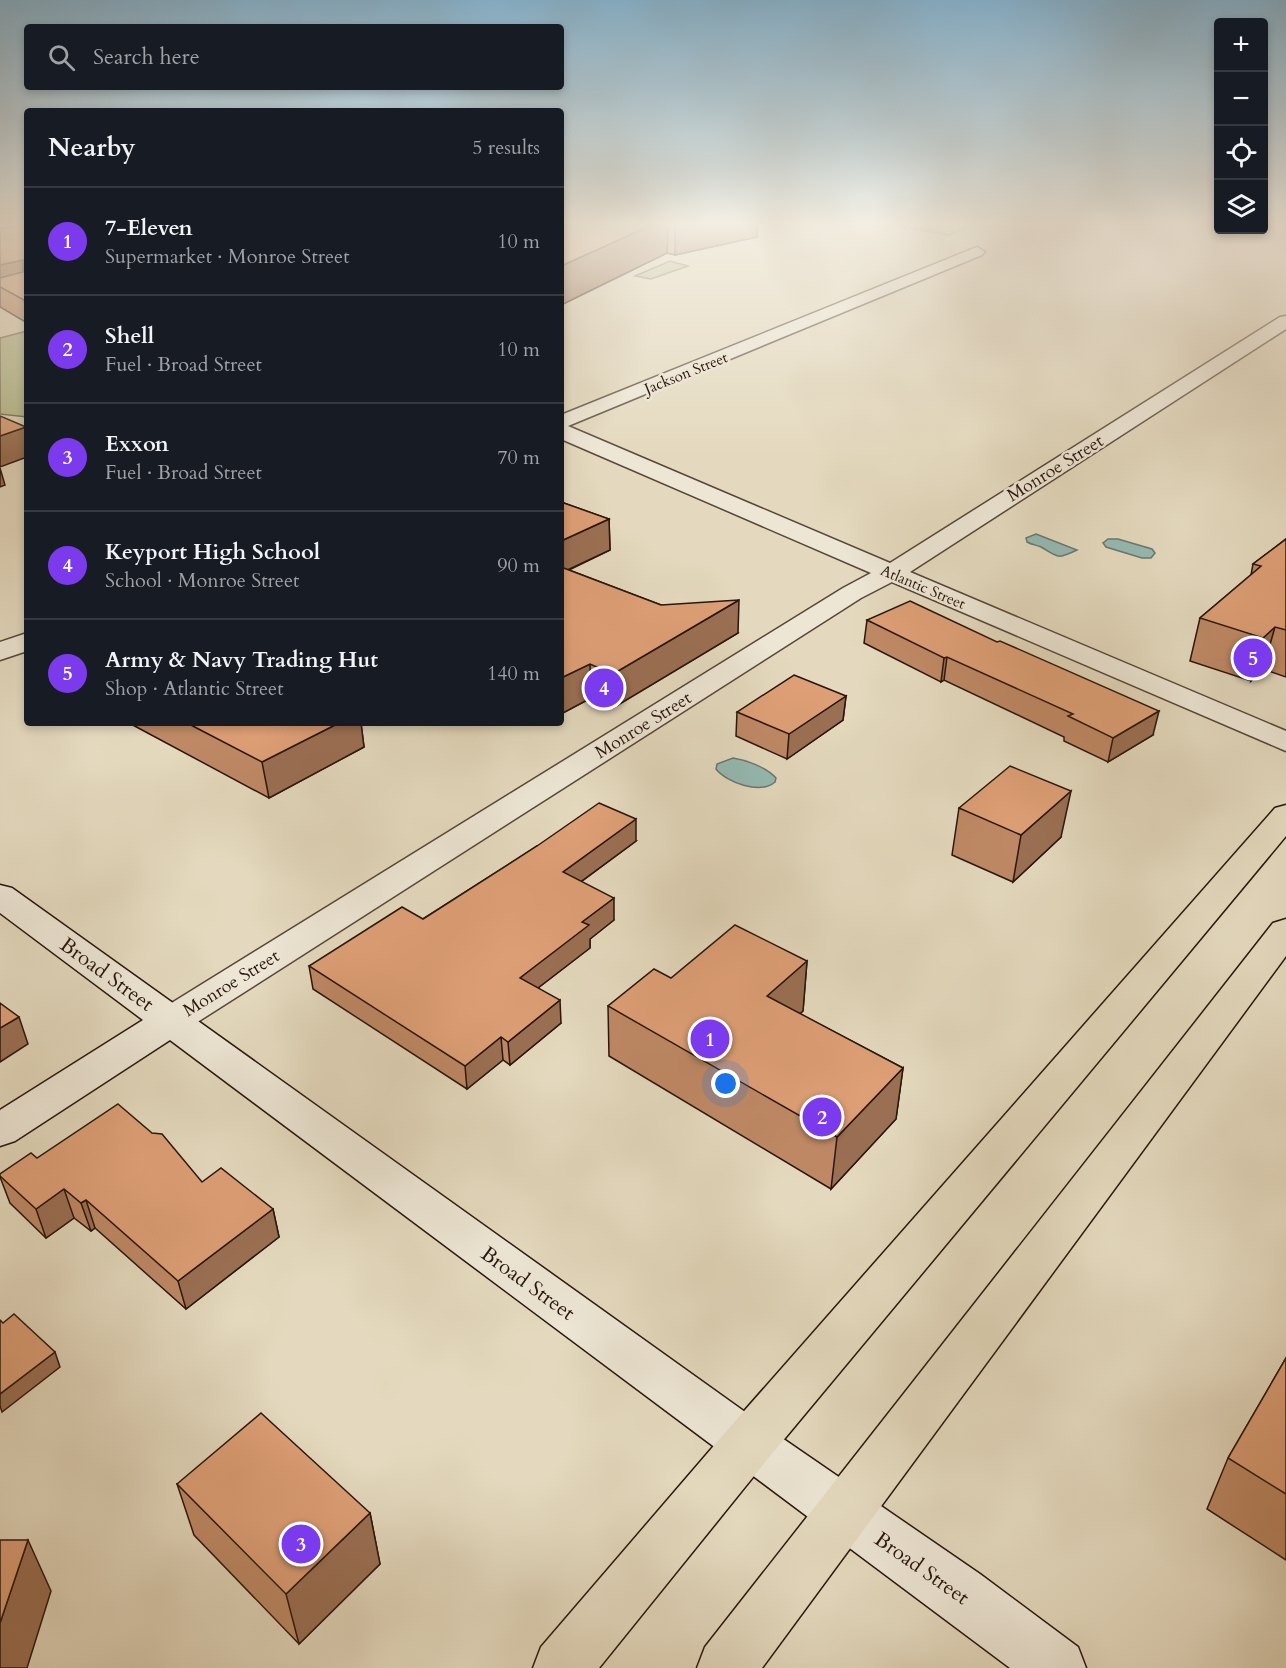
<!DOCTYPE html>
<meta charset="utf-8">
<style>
body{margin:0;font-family:Cardo,serif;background:#20242c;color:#f1f3f6}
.controls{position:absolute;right:18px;top:18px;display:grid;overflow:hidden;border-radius:6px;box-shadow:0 3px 9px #0003}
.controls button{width:54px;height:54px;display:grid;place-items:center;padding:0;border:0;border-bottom:2px solid #363941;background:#171b24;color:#f1f3f6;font:30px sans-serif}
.you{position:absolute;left:726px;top:1084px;width:21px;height:21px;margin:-15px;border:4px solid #fff;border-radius:50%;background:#1a73e8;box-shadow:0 0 0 9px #1a73e833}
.badge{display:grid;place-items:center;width:39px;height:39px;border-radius:50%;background:#7c3aed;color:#fff;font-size:20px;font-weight:700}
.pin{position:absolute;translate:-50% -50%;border:3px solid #fff;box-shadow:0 2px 6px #0006}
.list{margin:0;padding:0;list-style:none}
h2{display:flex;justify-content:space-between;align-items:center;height:78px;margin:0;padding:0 24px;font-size:26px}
h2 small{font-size:20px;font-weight:400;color:#9ea1a6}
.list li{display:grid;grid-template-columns:39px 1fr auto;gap:18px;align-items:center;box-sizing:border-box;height:108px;padding:0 24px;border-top:2px solid #363941}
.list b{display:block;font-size:22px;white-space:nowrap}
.list p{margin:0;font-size:20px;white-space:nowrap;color:#9ea1a6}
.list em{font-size:20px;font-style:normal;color:#9ea1a6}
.icon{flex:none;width:33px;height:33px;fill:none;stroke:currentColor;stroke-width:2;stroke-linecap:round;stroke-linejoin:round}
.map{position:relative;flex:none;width:1286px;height:1668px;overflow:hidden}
.search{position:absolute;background:#171b24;box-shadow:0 3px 9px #0003;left:24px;top:24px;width:540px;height:66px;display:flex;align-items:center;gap:15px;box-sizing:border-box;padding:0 21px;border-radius:6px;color:#9ea1a6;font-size:22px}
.panel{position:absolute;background:#171b24;box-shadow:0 3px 9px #0003;left:24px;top:108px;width:540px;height:618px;border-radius:6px}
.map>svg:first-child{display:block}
.green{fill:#b6bf90;stroke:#6f6a4e;stroke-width:1.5}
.water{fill:#95bab3;stroke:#697871;stroke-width:1.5}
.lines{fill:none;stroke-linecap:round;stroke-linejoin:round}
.street-casing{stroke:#574639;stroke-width:3}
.secondary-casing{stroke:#28150d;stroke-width:3}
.highway-casing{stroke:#28150d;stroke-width:3}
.street{fill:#ede6d5;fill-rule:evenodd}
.secondary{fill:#ede6d5;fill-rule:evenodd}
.highway{fill:#e4d9be;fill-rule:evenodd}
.wall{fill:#bf8965;stroke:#28150d;stroke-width:1.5}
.shaded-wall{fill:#9b6f53;stroke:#28150d;stroke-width:1.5}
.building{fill:#de9f76;stroke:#28150d;stroke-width:1.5}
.labels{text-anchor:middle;stroke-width:5;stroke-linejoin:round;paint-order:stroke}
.far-street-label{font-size:15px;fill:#28150d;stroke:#ede6d5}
.street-label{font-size:18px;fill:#28150d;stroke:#ede6d5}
.near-street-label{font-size:21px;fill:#28150d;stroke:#ede6d5}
</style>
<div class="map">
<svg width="1286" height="1668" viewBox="0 0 1286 1668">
<rect width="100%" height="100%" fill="#e4d9be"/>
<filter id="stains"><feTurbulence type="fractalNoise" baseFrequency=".00333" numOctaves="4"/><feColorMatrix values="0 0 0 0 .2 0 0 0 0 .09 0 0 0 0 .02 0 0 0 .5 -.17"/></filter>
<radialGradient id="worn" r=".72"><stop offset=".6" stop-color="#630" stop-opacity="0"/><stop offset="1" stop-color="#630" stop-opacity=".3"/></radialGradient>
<!-- green -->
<g class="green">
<path d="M886,224H977L949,235Z"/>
<path d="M670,261L688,266L651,279L635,276Z"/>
<path d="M27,331V417L0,414V338Z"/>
</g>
<!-- water -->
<g class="water">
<path d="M1036,534L1077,550C1056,560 1059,557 1041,547C1037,545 1032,545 1027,542L1026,538Z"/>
<path d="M1108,539H1118L1152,549L1155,553L1151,558H1142L1106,547L1103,543Z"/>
<path d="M733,758C746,760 766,767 776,778L775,782C760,795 726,782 716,769L717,764Z"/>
</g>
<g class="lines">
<defs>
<g id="street">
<path d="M977,247L985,252L982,255L568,426L890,563L1280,317L1286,316V329L910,572L1286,731V751L892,582L861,598L185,1030L171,1034L157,1030L152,1021L157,1012L843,588L871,573L561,439V415Z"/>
<path d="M27,633V651L0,660V642Z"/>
</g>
<path id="secondary" d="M0,885L12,888L766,1427L980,1574L1078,1647L1086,1668H1010L170,1040L15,1141L0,1146V1110L143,1020L0,913Z"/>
<g id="highway">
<path d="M1286,805V836L766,1461L599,1668H533L541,1647L730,1427L1275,808Z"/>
<path d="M1286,919V956L762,1668H697L705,1647L1273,923Z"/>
</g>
</defs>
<!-- street casing -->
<use href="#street" class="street-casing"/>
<!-- secondary casing -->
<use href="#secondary" class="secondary-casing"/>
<!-- highway casing -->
<use href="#highway" class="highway-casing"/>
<!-- street -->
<use href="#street" class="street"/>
<!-- secondary -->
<use href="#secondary" class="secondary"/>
<!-- highway -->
<use href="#highway" class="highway"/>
</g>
<!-- wall -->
<g class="wall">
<path d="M27,224V323L0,307V229Z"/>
<path d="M561,224H757V237L675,255L667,253L561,305Z"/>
<path d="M561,502L609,519L610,550L569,570L661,605L738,633L613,708L591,698L561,714Z"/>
<path d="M1286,539V677L1263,669L1251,681L1190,661L1200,618L1251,575L1253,564Z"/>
<path d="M867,620L1153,735L1108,762L1064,741V737L944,680L941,682L864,643Z"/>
<path d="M846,696L843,720L787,759L736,736L737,712Z"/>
<path d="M129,723H361L364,747L269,798Z"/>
<path d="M959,808L1061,837L1013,882L952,855Z"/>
<path d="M636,841L581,882L614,920L590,939V948L538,988L561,1023L510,1065L503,1060L467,1089L313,989L309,966L423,919L537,846Z"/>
<path d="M807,961L803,1011L800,1014L903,1068L896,1119L831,1189L609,1056L608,1006L671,978Z"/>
<path d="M37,1158L202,1182L273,1209L279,1237L186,1309L95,1228L91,1231L74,1218L46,1238L10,1203L0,1177V1174Z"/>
<path d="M1286,1358V1560L1207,1509L1228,1458Z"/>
<path d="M177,1484L370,1513L380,1564L299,1644L194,1535Z"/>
</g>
<!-- shaded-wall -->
<g class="shaded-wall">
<path d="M654,224H668L667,253L561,305V266Z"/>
<path d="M675,224H757V237L675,255Z"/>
<path d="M23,260L27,276L0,287V265Z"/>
<path d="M24,300H27V313Z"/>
<path d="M26,427L27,457L0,467V436Z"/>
<path d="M0,468L5,485L0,487Z"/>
<path d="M609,519L610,550L561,573V541Z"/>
<path d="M739,600L738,633L613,708V674Z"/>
<path d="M1275,627L1263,669L1251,681L1263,638Z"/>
<path d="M947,657L944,680L941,682L944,658Z"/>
<path d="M590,664L591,698L561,714V678Z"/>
<path d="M846,696L843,720L787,759L789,734Z"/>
<path d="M1159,711L1153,735L1108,762L1113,738Z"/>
<path d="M339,723H361L364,747L269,798L262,762Z"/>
<path d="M1071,791L1061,837L1013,882L1021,835Z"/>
<path d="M636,819V841L564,894L563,872Z"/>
<path d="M614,898V920L590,939V948L521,1001L520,978L582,922Z"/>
<path d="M807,961L803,1011L763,1046L767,996Z"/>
<path d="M560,1000L561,1023L510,1065L508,1042Z"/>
<path d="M19,1017L28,1044L0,1062V1028Z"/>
<path d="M501,1037L503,1060L467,1089L465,1066Z"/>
<path d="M903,1068L896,1119L831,1189L837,1137Z"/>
<path d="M64,1189L74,1218L46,1238L36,1209Z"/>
<path d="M86,1200L95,1228L91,1231L81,1203Z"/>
<path d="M273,1209L279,1237L186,1309L178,1281Z"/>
<path d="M55,1352L60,1367L2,1412L0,1406V1394Z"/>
<path d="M370,1513L380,1564L299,1644L286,1594Z"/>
<path d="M28,1540L51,1591L27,1668H0V1623Z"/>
</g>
<!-- building -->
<g class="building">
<path d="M27,224V300H24L0,287V278L23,272V260L0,265V229Z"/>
<path d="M561,224H654L561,266Z"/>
<path d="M0,416L26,427L0,436Z"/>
<path d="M561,502L609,519L561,541Z"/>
<path d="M1286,539V630L1275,627L1263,638L1200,618L1261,566L1253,564Z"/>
<path d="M561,567L661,605L739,600L613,674L590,664L561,678Z"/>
<path d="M910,601L997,642L1000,641L1159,711L1113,738L1068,716L1073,714L947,657L944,658L867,620Z"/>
<path d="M794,675L846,696L789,734L737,712Z"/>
<path d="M187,723H339L262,762Z"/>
<path d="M1010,766L1071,791L1021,835L959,808Z"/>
<path d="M599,803L636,819L563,872L614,898L582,922L589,925L520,978L560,1000L508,1042L501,1037L465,1066L309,966L402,907L423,919L537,846Z"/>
<path d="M735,925L807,961L767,996L903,1068L837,1137L608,1006L654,969L671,978Z"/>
<path d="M0,1003L19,1017L0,1028Z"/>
<path d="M118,1104L152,1133L162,1134L202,1182L221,1168L273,1209L178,1281L86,1200L81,1203L64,1189L36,1209L0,1176V1174L31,1153L37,1158Z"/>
<path d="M14,1314L55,1352L0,1394V1320L3,1323Z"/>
<path d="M1286,1358V1494L1228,1458Z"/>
<path d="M261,1413L370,1513L286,1594L177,1484Z"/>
<path d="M0,1540H28L0,1623Z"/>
</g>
<!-- sky -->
<linearGradient id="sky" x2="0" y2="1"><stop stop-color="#87b6d3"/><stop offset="0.49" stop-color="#f3eee2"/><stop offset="1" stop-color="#f3eee2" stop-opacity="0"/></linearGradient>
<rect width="1286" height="457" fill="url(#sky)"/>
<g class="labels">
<!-- far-street labels -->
<g class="far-street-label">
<text transform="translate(686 373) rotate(-22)" y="5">Jackson Street</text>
<text transform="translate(923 587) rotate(23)" y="5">Atlantic Street</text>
</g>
<!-- street labels -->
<g class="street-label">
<text transform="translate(1055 468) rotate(-32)" y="6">Monroe Street</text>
<text transform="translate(643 725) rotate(-32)" y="6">Monroe Street</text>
<text transform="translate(231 983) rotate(-32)" y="6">Monroe Street</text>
</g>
<!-- near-street labels -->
<g class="near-street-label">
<text transform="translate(107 974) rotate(36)" y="7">Broad Street</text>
<text transform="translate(528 1283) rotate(36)" y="7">Broad Street</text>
<text transform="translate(922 1568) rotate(35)" y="7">Broad Street</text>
</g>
</g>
<rect width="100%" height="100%" filter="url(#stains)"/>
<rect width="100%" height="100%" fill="url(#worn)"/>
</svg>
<div class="controls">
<button>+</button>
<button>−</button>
<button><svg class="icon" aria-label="locate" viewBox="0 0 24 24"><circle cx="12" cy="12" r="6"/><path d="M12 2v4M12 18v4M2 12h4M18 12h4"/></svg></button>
<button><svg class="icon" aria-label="layers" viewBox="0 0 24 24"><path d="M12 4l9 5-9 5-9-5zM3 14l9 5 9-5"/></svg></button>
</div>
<div class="you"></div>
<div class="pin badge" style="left:710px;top:1039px">1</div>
<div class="pin badge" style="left:822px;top:1117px">2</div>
<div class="pin badge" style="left:301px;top:1544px">3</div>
<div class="pin badge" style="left:604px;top:688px">4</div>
<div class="pin badge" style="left:1253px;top:658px">5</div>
<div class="search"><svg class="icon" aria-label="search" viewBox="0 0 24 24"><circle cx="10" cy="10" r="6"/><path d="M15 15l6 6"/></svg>Search here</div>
<section class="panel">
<h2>Nearby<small>5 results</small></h2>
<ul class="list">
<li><span class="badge">1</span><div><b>7-Eleven</b><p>Supermarket · Monroe Street</p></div><em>10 m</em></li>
<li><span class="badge">2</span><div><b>Shell</b><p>Fuel · Broad Street</p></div><em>10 m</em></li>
<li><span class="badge">3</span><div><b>Exxon</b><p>Fuel · Broad Street</p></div><em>70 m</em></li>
<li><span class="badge">4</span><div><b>Keyport High School</b><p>School · Monroe Street</p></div><em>90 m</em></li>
<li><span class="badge">5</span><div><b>Army &amp; Navy Trading Hut</b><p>Shop · Atlantic Street</p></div><em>140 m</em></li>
</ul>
</section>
</div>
